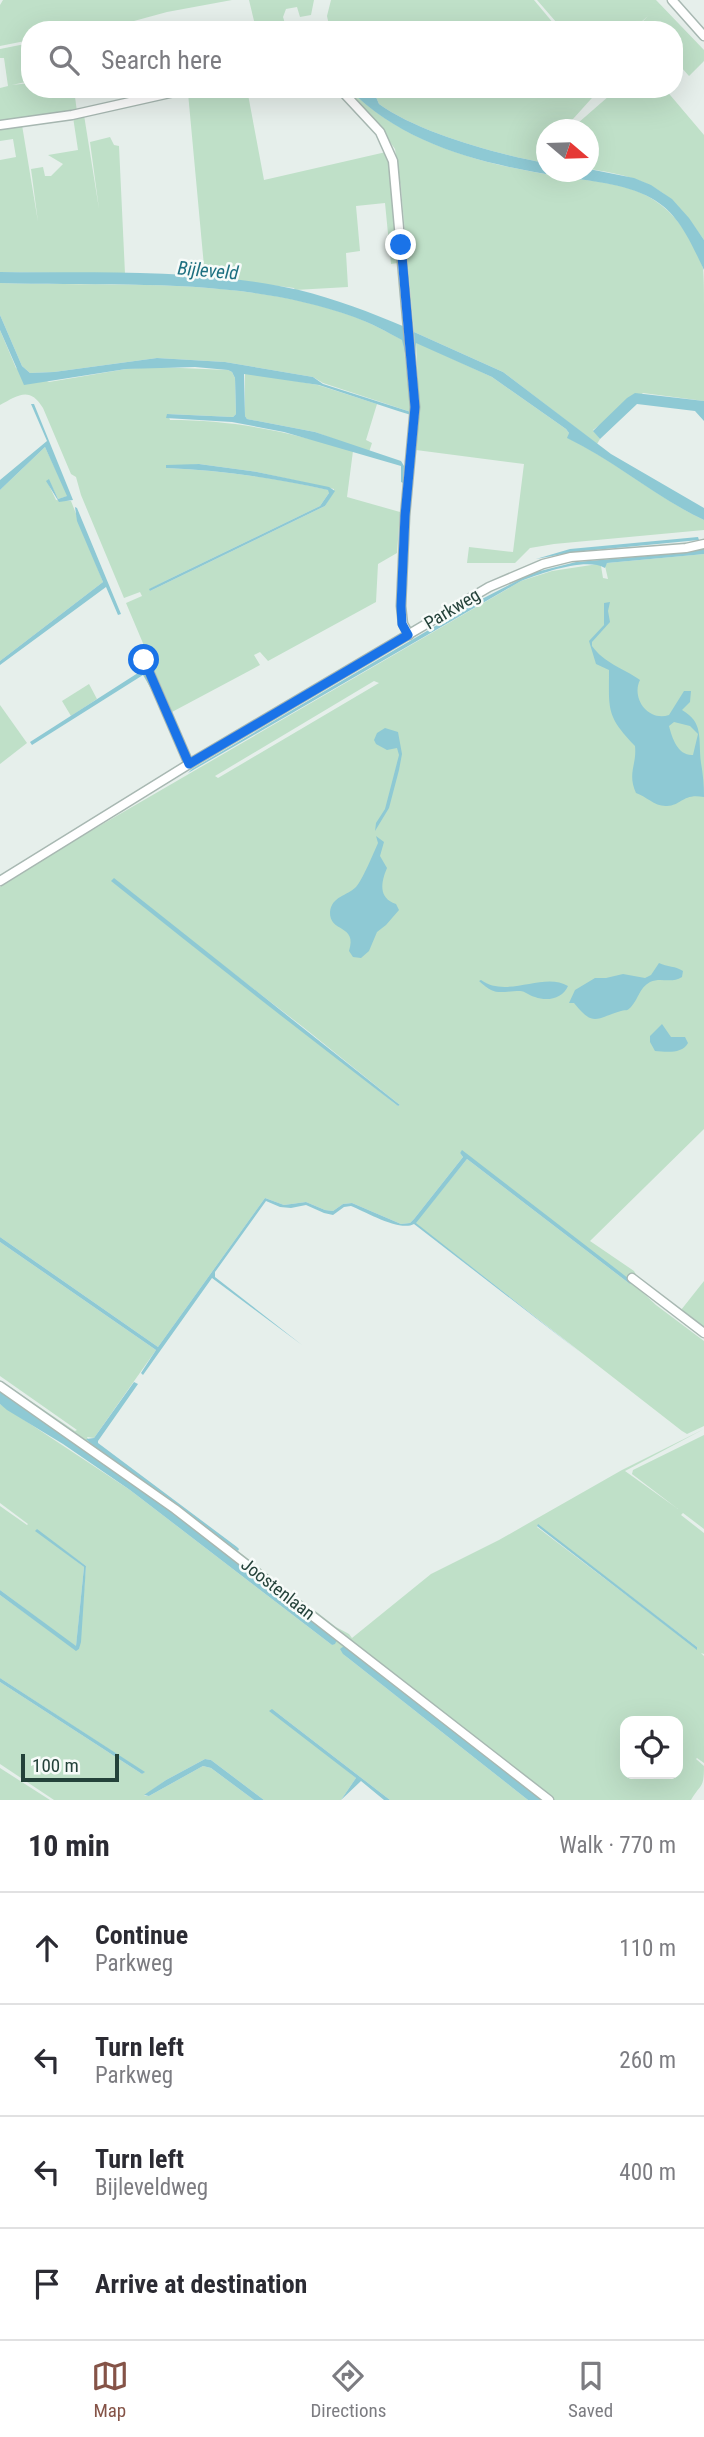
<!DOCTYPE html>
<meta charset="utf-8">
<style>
body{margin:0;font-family:"Roboto Condensed",sans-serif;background:#f2f2f3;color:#2b2b33}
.controls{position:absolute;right:21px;bottom:21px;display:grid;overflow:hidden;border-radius:14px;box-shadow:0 7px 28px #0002}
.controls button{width:63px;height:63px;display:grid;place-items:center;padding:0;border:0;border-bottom:2px solid #e1e1e2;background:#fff;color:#2b2b33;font:35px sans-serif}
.compass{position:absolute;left:536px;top:119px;width:63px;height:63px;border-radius:50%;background:#fff;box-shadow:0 7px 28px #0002;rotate:109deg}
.scale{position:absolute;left:21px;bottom:18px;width:98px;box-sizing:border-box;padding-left:7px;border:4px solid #24423a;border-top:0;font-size:19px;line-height:24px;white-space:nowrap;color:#24423a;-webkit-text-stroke:5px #f7fbf9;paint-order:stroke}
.stop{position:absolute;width:21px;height:21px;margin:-16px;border:5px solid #1a73e8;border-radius:50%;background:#fff}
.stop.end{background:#1a73e8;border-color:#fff;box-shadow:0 2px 7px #0008}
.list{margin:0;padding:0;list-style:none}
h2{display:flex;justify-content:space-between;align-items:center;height:91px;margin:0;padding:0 28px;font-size:30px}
h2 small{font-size:23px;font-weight:400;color:#7c7c81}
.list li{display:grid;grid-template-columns:46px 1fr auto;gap:21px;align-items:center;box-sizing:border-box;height:112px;padding:0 28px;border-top:2px solid #e1e1e2}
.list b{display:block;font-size:26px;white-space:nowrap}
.list p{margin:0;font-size:23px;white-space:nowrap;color:#7c7c81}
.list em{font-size:23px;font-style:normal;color:#7c7c81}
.icon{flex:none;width:38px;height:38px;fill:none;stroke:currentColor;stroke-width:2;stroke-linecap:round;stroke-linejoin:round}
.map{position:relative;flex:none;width:704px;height:1800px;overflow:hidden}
.search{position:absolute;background:#fff;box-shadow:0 7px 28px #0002;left:21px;right:21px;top:21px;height:77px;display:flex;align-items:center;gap:18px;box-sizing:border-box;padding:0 24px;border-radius:28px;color:#7c7c81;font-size:26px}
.sheet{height:539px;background:#fff}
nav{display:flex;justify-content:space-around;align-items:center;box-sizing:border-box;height:98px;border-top:2px solid #e1e1e2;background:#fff;font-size:19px;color:#7c7c81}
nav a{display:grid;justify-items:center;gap:4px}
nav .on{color:#855347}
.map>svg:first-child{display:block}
.green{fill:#bfe0c8;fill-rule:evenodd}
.water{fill:#8ec9d4;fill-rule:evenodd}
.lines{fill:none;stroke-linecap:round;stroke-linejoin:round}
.minor-casing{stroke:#a8b8b2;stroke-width:11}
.minor{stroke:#fff;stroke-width:8}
.route{stroke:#1a73e8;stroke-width:9}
.labels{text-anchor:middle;stroke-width:5;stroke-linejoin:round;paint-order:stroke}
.street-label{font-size:18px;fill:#24423a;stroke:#f7fbf9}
.water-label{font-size:19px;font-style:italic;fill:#1c6f80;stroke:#f7fbf9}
</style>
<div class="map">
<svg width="704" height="1800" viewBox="0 0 704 1800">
<rect width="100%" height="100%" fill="#e6efeb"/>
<!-- green -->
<g class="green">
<path d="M3,0H232L167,12L101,30H30V40L0,46V5Z"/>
<path d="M249,0H314L311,15L300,17L297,7L286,9L283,17L287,30H250L255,25Z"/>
<path d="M331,0H534L559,30H330L327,16Z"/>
<path d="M537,0H656L704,50V61L689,76L674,59V30H634L648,16L632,30H563Z"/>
<path d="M30,43V81L12,85L30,83V89H62L63,91L74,89L77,112L0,123V88L8,86L4,58H0V49Z"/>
<path d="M204,89H247L264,180L386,152L390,167L398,263L391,264L385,203L356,206L360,251L346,253L348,287L295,290L294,288L205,277L188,93Z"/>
<path d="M343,89H349C404,144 482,164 557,176C588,181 627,182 654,200C678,215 694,242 703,268C704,279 704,294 704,305C704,337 704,369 704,401L643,393L593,430L600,439L597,444L503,372L414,332L401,189L395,149L380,128Z"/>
<path d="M369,89H600L564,129L546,130V163C499,155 417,132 379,104L376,97Z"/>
<path d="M617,89H665L704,135V240C670,189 649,178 589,169L588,130H570Z"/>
<path d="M84,115L99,209L90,142L110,137L114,145L119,146L125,274L0,272V160L16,157L13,139L0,141V129L22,125L38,222L31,169L43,167L45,176H51L63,164L48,155L78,150L73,117Z"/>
<path d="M0,283C119,287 240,276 355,317C371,323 387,332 403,340L411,412L323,383L313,377L225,362L157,358L54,372L30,373L22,366L0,315Z"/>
<path d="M0,330L16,368L49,382L126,369L157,367L228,370L232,372L235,378L236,414L233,417L168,414L170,420C236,420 290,432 353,451L347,497L400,512L397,553L378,564L376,602L268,661L260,652L254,655L260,665L172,712L126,603L142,596L140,592L124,598L81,495L76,477L71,474L43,408C30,386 18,395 0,405ZM199,464L257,472L334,489V491L325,506L150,591V589L165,581L320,506L329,493V490C275,478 221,470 166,468Z"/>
<path d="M416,342L492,377L566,429L569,433L568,438C615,461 656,497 704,520V530L554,544L530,548L515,563H467L469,547L513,552L524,464L416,450L419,408Z"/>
<path d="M245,372L318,385L377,404L366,440L372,443L369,452L315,432L247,419L245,416Z"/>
<path d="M45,447L68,496L58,499L49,480L47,481L56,500L71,501L103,582L0,661V490Z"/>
<path d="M704,554V1129L590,1241L634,1271L639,1280L681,1310L704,1281V1337L638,1288L656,1305L704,1341V1426L687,1434L682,1431L415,1223L467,1159L630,1284L633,1283L462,1151L460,1153L463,1157L414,1219L410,1223L401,1224L352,1203L343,1204L333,1211L325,1210L306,1202L284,1205L265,1198L158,1347L0,1237V887L70,843L521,581L552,571L598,564L601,566L603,578L608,579L605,566L607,563ZM374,681L379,683L218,778L215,776ZM112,880L303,1027L400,1105L398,1106Z"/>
<path d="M89,684L97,699L71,716L62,701Z"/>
<path d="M0,705L27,743L0,764Z"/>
<path d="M0,1242L156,1350L94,1438L87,1437L89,1441L238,1551L336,1627L349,1634L352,1638L431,1574L499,1540L622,1470L704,1429L625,1471L678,1509L632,1474L633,1470L704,1435V1529L683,1513L681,1515L704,1533V1654L701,1653L704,1656V1763L697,1758L696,1759L704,1766C704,1789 701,1783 691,1800H542L461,1735L343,1654L528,1800H390L272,1709L356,1778L341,1800H264L211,1760L205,1759L166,1780L144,1796H149L203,1766L211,1768L254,1800H54L0,1764V1682L142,1774L144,1772L0,1678V1595L76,1650L79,1649L86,1566L36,1530L84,1567L76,1647L0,1590V1506L27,1525L28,1524L0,1503V1404L130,1490L332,1645L337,1639L188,1524L0,1384V1380L75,1431L77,1430L0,1376ZM538,1525L697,1647V1649L537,1527ZM625,1721H678V1774H625Z"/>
<path d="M0,1768L50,1800H0Z"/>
</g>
<!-- water -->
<g class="water">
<path d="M349,89H369L376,97L379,104C417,132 499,155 546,163V172H588L589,169L634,178L651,185L672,199L689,218L704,240V270C691,243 679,213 651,198C624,183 588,181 558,176C483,164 404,145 349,89Z"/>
<path d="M0,272C99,273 202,268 299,290C335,299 370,312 405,327L407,353H405L402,340C387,332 371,323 354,317C240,276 119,287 0,283Z"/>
<path d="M0,315L22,366L30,373L54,372L157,358L225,362L313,377L323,384L411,412V415L398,411L319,385L244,374L245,416L247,419L315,432L401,461L404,466L403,483L401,482V466L284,432L232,422L166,418L167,414L233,417L236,414L235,378L232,372L228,370L195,367L126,369L24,385L0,330Z"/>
<path d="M414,332L503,372L611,454L704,508V520C655,497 615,461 567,438L569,433L566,429L492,377L416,343L415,355Z"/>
<path d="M635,393L704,401V421L695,411L637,404L600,439L593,431L627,398Z"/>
<path d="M31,404H34L73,500L59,502L46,481L49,479L58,499L67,496L45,447L0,490V480L47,441Z"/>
<path d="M199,464L257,472L329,487L335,491L325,506L150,591L149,589L165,581L320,506L329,493L328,490C275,478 221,470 166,468V465Z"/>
<path d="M75,507L77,508L121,614L118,615L106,587L0,665V661L103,582L77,521Z"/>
<path d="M698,537L699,540L574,552L536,559L570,549Z"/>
<path d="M704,549V554L694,555L607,563L605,568C586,557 542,573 521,581L188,773L192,769L478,601L532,573L576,562L671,554Z"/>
<path d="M610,602L608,611L610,622L592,642V646C604,663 623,668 640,680C631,698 648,722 669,715L684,691H691L690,702L682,710C704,723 698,737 701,763C703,774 704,785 704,797C683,793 682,805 667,806C655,807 646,796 636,793C627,773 637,765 635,746C606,716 609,710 609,670L596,664L589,641L604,625V603ZM674,722L690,726L698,734L693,755C678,756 672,738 669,726Z"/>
<path d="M139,666L145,668L154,694L143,675L32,745L30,742L141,671Z"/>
<path d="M385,728L398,732L402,754L399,770L389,808L375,831L376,823L385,809L399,755L397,748L387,750L376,744L374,740L377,733Z"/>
<path d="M376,836L384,842L380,856L387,868C381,882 378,898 396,904L399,910L386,925L377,932L369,951L361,958L353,957L349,951C358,924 329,933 330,912C332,896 347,896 356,887C362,881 374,852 378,843Z"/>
<path d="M114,878L400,1105L398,1106C301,1032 206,957 111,881Z"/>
<path d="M659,963C667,967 676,966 683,971L682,977C671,984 661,977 650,982C639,988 639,998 631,1007C626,1012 627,1009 621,1011C596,1018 594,1028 574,1003H569L575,990L595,978H606L623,974L645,978L651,975Z"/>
<path d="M481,980C507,999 544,971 568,986C563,998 548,1002 535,997C530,996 525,991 520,991C500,991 496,997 479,981Z"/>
<path d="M662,1024L671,1037H685L688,1043C682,1054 667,1052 655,1051L650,1042V1036Z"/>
<path d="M462,1150L633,1282L630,1284L467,1159L416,1223L581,1353L414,1224C400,1232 366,1212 351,1206L344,1207L333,1215L324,1213L306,1205L291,1208L280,1207L266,1201L215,1272V1277L302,1345L212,1278L143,1375L141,1373L156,1350L0,1242V1237L158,1347L265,1198L284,1205L306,1202L325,1210L333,1211L343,1204L352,1203L401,1224L410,1223L414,1219L463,1157L460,1153Z"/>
<path d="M134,1382L138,1384L98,1441V1443L237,1547L239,1549L238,1551L96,1448L86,1439L94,1438Z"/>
<path d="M0,1391L102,1461L188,1524L337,1640L335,1644L332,1645L130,1490L63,1444L7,1410L0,1404Z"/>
<path d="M538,1524L697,1647V1650L537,1526Z"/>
<path d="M37,1529L86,1566L81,1642L79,1649L76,1651L0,1595V1590L76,1646L84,1567L35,1531Z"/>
<path d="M344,1646L542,1800H528L343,1654L340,1649Z"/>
<path d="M0,1678L145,1772L142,1774L0,1682Z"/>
<path d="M272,1709L390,1800H384L361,1781L341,1800L356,1778L269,1711Z"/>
<path d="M205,1759L211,1760L264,1800H254L211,1768L203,1766L149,1796L144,1795L166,1780Z"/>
</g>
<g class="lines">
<defs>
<g id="minor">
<path d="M672,0L704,36"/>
<path d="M340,89L380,132L393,161L415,407L405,516L401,606L403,624L409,635"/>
<path d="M0,125L72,115L188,89"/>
<path d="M144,660L189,764"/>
<path d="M0,881L189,764L489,587L543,564L571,557L686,548L704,544"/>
<path d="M632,1278L704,1333"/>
<path d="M0,1386L175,1509L549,1800"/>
</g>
</defs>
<!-- minor casing -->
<use href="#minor" class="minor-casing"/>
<!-- minor -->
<use href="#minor" class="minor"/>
</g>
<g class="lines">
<!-- route -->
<path class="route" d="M144,660L189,764L408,635L402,624L401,606L405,516L415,407L401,245"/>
</g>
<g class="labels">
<!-- street labels -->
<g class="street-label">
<text transform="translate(452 609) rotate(-31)" y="6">Parkweg</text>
<text transform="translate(278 1589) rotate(38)" y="6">Joostenlaan</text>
</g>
<!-- water labels -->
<g class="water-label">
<text transform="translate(208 270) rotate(5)" y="7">Bijleveld</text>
</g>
</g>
</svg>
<div class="controls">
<button><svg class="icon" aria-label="locate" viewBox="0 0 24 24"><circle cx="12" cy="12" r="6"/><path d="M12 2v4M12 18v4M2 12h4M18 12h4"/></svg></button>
</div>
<svg class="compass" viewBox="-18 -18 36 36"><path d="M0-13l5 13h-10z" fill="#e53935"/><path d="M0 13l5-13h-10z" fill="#7c7c81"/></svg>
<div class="scale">100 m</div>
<div class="stop" style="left:144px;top:660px"></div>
<div class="stop end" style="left:401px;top:245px"></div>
<div class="search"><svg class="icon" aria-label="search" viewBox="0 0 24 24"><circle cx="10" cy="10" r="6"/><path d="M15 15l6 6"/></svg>Search here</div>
</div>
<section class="sheet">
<h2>10 min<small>Walk · 770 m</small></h2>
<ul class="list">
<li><svg class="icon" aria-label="ahead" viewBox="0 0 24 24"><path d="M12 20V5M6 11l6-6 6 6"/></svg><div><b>Continue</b><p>Parkweg</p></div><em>110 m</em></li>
<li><svg class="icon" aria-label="left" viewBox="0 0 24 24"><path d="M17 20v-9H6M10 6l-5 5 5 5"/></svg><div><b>Turn left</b><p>Parkweg</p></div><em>260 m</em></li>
<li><svg class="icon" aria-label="left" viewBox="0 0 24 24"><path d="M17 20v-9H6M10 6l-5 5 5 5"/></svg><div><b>Turn left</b><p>Bijleveldweg</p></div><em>400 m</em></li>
<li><svg class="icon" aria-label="arrive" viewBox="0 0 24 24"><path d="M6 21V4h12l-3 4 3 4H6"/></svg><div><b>Arrive at destination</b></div></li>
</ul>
</section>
<nav>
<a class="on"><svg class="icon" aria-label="map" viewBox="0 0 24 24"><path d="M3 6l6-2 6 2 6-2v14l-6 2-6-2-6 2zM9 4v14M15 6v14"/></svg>Map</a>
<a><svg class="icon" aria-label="directions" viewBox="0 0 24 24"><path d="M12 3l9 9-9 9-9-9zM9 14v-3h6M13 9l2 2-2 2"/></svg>Directions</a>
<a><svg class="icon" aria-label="saved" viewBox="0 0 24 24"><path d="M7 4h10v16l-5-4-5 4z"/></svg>Saved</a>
</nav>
